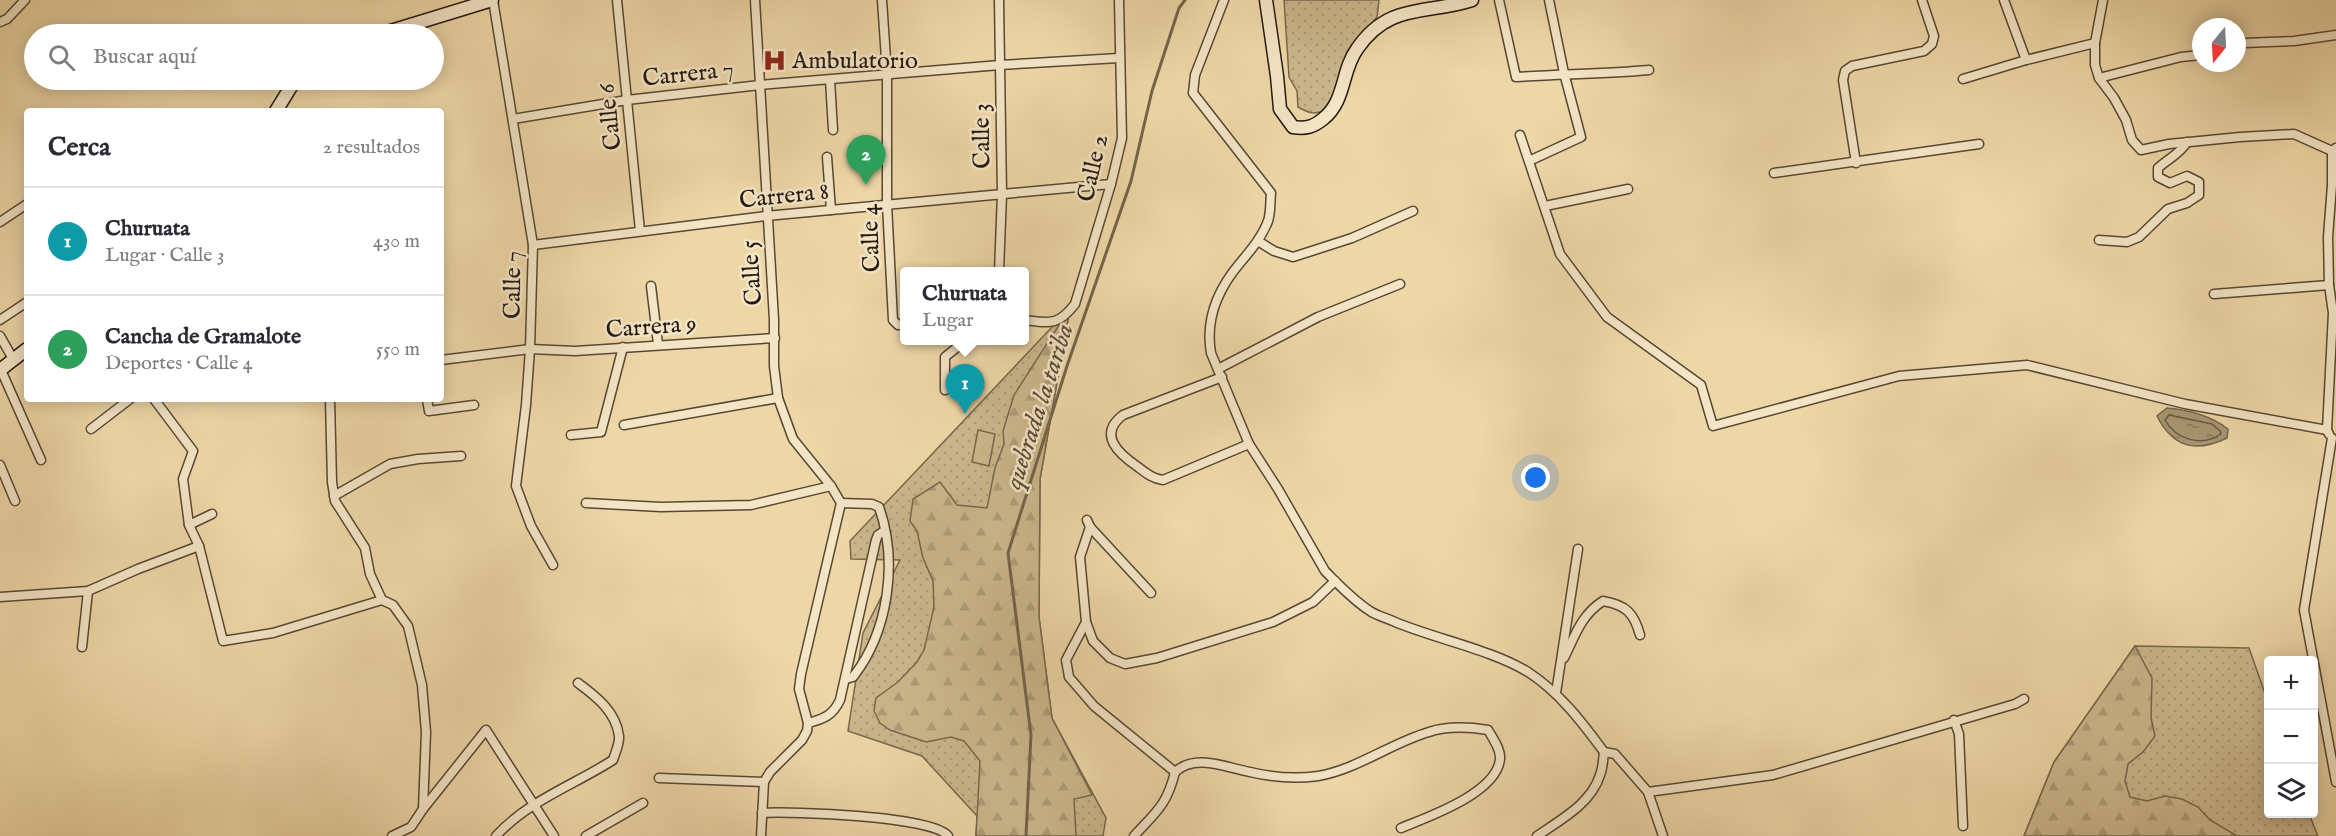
<!DOCTYPE html>
<html lang="es">
<meta charset="utf-8">
<style>
body{margin:0;font-family:"IM FELL English",serif;background:#f2f2f3;color:#2b2b33}
.controls{position:absolute;right:18px;bottom:18px;display:grid;overflow:hidden;border-radius:6px;box-shadow:0 3px 15px #0003}
.controls button{width:54px;height:54px;display:grid;place-items:center;padding:0;border:0;border-bottom:2px solid #e1e1e2;background:#fff;color:#2b2b33;font:30px sans-serif}
.compass{position:absolute;left:2192px;top:18px;width:54px;height:54px;border-radius:50%;background:#fff;box-shadow:0 3px 15px #0003;rotate:198deg}
.you{position:absolute;left:1536px;top:478px;width:21px;height:21px;margin:-15px;border:4px solid #fff;border-radius:50%;background:#1a73e8;box-shadow:0 0 0 9px #1a73e833}
.badge{display:grid;place-items:center;width:39px;height:39px;border-radius:50%;background:#ea580c;color:#fff;font-size:20px;font-weight:700}
.pin{position:absolute;translate:-50% -50px;filter:drop-shadow(0 2px 3px #0008)}
.pin::after{content:'';position:absolute;top:32px;width:21px;height:18px;background:inherit;clip-path:polygon(0 0,100% 0,50% 100%)}
.popup{position:absolute;left:900px;top:267px;width:129px;height:78px;box-sizing:border-box;display:grid;place-content:center;border-radius:6px;background:#fff;filter:drop-shadow(0 2px 4px #0005);font-size:20px;white-space:nowrap;color:#7c7c81}
.popup b{font-size:22px;color:#2b2b33}
.popup::after{content:'';position:absolute;left:50%;top:100%;margin-left:-12px;border:12px solid transparent;border-top-color:#fff}
.list{margin:0;padding:0;list-style:none}
h2{display:flex;justify-content:space-between;align-items:center;height:78px;margin:0;padding:0 24px;font-size:26px}
h2 small{font-size:20px;font-weight:400;color:#7c7c81}
.list li{display:grid;grid-template-columns:39px 1fr auto;gap:18px;align-items:center;box-sizing:border-box;height:108px;padding:0 24px;border-top:2px solid #e1e1e2}
.list b{display:block;font-size:22px;white-space:nowrap}
.list p{margin:0;font-size:20px;white-space:nowrap;color:#7c7c81}
.list em{font-size:20px;font-style:normal;color:#7c7c81}
.icon{flex:none;width:33px;height:33px;fill:none;stroke:currentColor;stroke-width:2;stroke-linecap:round;stroke-linejoin:round}
.map{position:relative;flex:none;width:2336px;height:836px;overflow:hidden}
.search{position:absolute;background:#fff;box-shadow:0 3px 15px #0003;left:24px;top:24px;width:420px;height:66px;display:flex;align-items:center;gap:15px;box-sizing:border-box;padding:0 21px;border-radius:33px;color:#7c7c81;font-size:22px}
.panel{position:absolute;background:#fff;box-shadow:0 3px 15px #0003;left:24px;top:108px;width:420px;height:294px;border-radius:6px}
.map>svg:first-child{display:block}
.grass{fill:url(#grass-dots);stroke:#78684e;stroke-width:1.5}
.forest{fill:url(#forest-firs);stroke:#78684e;stroke-width:1.5}
.pitch{fill:#ccb78d;stroke:#78684e;stroke-width:1.5}
.water{fill:url(#water-ripples);stroke:#74644b;stroke-width:1.5}
.lines{fill:none;stroke-linecap:round;stroke-linejoin:round}
.shore{stroke:#665841;stroke-width:1.5}
.stream{stroke:#74644b;stroke-width:3}
.minor-casing{stroke:#564835;stroke-width:11}
.secondary-casing{stroke:#24190f;stroke-width:15}
.minor{stroke:#f4e5c6;stroke-width:8}
.secondary{stroke:#f4e5c6;stroke-width:12}
.labels{text-anchor:middle;stroke-width:5;stroke-linejoin:round;paint-order:stroke}
.poi-label{font-size:24px;fill:#24190f;stroke:#f4e5c6;text-anchor:start}
.street-label{font-size:24px;fill:#24190f;stroke:#f4e5c6}
.water-label{font-size:26px;font-style:italic;fill:#594b37;stroke:#f4e5c6}
</style>
<div class="map">
<svg width="2336" height="836" viewBox="0 0 2336 836">
<defs>
<pattern id="grass-dots" width="8" height="8" patternUnits="userSpaceOnUse" patternTransform="scale(1.5)"><rect width="8" height="8" fill="#ccb78d"/><path d="M2 2h.1M6 6h.1" fill="none" stroke="#af9d78" stroke-width="1.8" stroke-linecap="round"/></pattern>
<pattern id="forest-firs" width="22" height="20" patternUnits="userSpaceOnUse" patternTransform="scale(1.5)"><rect width="22" height="20" fill="#ccb78d"/><path d="M5 1l3.5 6h-7zM16 11l3.5 6h-7z" fill="#af9d78"/></pattern>
<pattern id="water-ripples" width="26" height="14" patternUnits="userSpaceOnUse" patternTransform="scale(1.5)"><rect width="26" height="14" fill="#a99673"/><path d="M2 4q2-2 4 0t4 0M15 11q2-2 4 0t4 0" fill="none" stroke="#897a5d"/></pattern>
</defs>
<rect width="100%" height="100%" fill="#eed7a7"/>
<filter id="stains"><feTurbulence type="fractalNoise" baseFrequency=".00333" numOctaves="4"/><feColorMatrix values="0 0 0 0 .2 0 0 0 0 .09 0 0 0 0 .02 0 0 0 .5 -.17"/></filter>
<radialGradient id="worn" r=".72"><stop offset=".6" stop-color="#630" stop-opacity="0"/><stop offset="1" stop-color="#630" stop-opacity=".3"/></radialGradient>
<!-- grass -->
<g class="grass">
<path d="M1284,0H1379L1377,17L1351,48L1328,109C1315,115 1310,114 1298,107L1297,91L1289,77Z"/>
<path d="M1070,308L1040,479L1039,617L1052,718L1106,818L1103,836H976L977,816L922,756L848,731L863,633L900,560L851,559L850,541Z"/>
<path d="M2135,646L2249,648L2268,702V814H2309L2318,836H2024L2054,762Z"/>
</g>
<!-- forest -->
<g class="forest">
<path d="M1070,308L1040,479L1039,617L1052,718L1092,795L1074,799L1076,836H976L980,761L964,741L951,737L926,742L890,730L880,723L874,711L876,698L898,682L917,662L924,650L934,607L933,581L923,558L917,531L910,521L913,499L940,482L957,505L987,508L995,468L1004,444L1003,431L1014,395Z"/>
<path d="M2135,646L2152,678L2151,718L2155,736L2143,752L2128,764L2125,781L2130,797L2147,801L2165,796L2182,799L2198,807L2210,820L2237,836H2024L2054,762Z"/>
</g>
<!-- pitch -->
<path class="pitch" d="M978,430L995,434L989,466L972,462Z"/>
<!-- water -->
<path class="water" d="M2167,408C2189,410 2210,415 2228,429L2227,438C2196,453 2173,448 2157,416Z"/>
<g class="lines">
<!-- shore -->
<path class="shore" d="M2169,415L2212,424L2220,431L2221,434C2202,447 2176,440 2165,420Z"/>
<!-- stream -->
<path class="stream" d="M1026,836L1031,735L1008,553L1067,366L1131,181L1152,91L1179,8L1185,0"/>
<defs>
<g id="minor">
<path d="M493,0L533,245L530,349L526,405L516,486L531,526L553,565"/>
<path d="M617,0L640,231"/>
<path d="M755,0L774,320V366L778,398L793,439L831,486L841,503L801,674L799,689L808,723L807,731L802,740L770,772L764,782L761,836"/>
<path d="M882,0L887,74V204L893,320L898,325L905,324"/>
<path d="M1224,0L1195,75L1193,93L1271,193C1270,202 1271,212 1268,221C1262,237 1251,250 1240,263C1218,289 1205,319 1211,353L1249,444L1278,489L1325,571C1339,585 1353,600 1370,611C1377,616 1387,618 1395,622C1436,639 1492,650 1528,672C1559,692 1582,722 1604,752C1603,759 1603,768 1600,775C1591,804 1560,820 1537,836"/>
<path d="M1499,0L1516,77C1561,74 1605,74 1649,70"/>
<path d="M2004,0L2026,60"/>
<path d="M0,22L7,19L25,0"/>
<path d="M2095,43V65L2099,78L2114,98L2126,120L2132,140L2141,150L2169,144L2240,137L2294,134L2332,151L2336,148"/>
<path d="M2237,45L2244,43L2294,41L2336,35"/>
<path d="M2099,78L2181,57L2201,55"/>
<path d="M1963,79L2026,60L2095,43L2103,0"/>
<path d="M830,80L833,130"/>
<path d="M513,119L627,100L760,85L1000,65L1119,58"/>
<path d="M1520,135L1560,254L1607,317L1701,385L1713,426L1899,376L2027,365L2185,404L2327,430"/>
<path d="M827,157L831,210"/>
<path d="M1529,161L1581,137L1564,73L1549,0"/>
<path d="M1856,163L1843,80L1845,71L1852,66L1924,51L1932,44L1934,36L1922,0"/>
<path d="M1774,173L1979,144"/>
<path d="M1545,206L1628,189"/>
<path d="M0,222L27,204"/>
<path d="M2099,240L2127,242L2139,237L2168,209L2187,203L2199,195V182L2187,176L2170,183L2158,177V168C2169,158 2180,154 2187,142"/>
<path d="M1258,241L1274,251L1293,257L1352,238L1413,211"/>
<path d="M533,245L766,216L1111,184"/>
<path d="M999,272L1002,194L999,0"/>
<path d="M651,286L658,344"/>
<path d="M2214,294L2329,285"/>
<path d="M0,320L27,302"/>
<path d="M1025,320C1050,323 1058,326 1075,304L1111,184L1122,138L1119,0"/>
<path d="M0,336L13,359"/>
<path d="M441,360L530,349L575,351L775,338"/>
<path d="M1218,369L1318,317L1400,284"/>
<path d="M1,370L41,460"/>
<path d="M1222,377L1123,415C1097,435 1119,454 1138,467C1146,473 1153,479 1163,480L1249,444"/>
<path d="M945,390V357L966,340"/>
<path d="M154,399L193,451L183,479L189,525L199,546L223,641L273,633L382,600"/>
<path d="M330,399L332,482L335,501L365,548L370,574L382,600L393,605L408,626L422,685L426,732L423,809L411,827L392,836"/>
<path d="M427,399L429,411L474,405"/>
<path d="M624,425L778,398"/>
<path d="M91,429L130,399"/>
<path d="M2329,434L2327,430L2333,313L2329,285L2328,237L2332,185V151"/>
<path d="M571,435L601,432L623,347"/>
<path d="M2332,438L2304,610L2336,782"/>
<path d="M0,465L15,501"/>
<path d="M334,496L390,464L418,459L461,456"/>
<path d="M586,503L661,507L751,505L831,486"/>
<path d="M841,503L872,504L879,507C898,561 889,631 853,677L846,679"/>
<path d="M1087,520L1090,527L1080,557L1086,622L1066,660L1069,677L1094,706L1175,772C1196,753 1227,768 1250,772C1271,777 1297,779 1318,776C1358,769 1391,743 1429,732C1447,726 1469,727 1488,730C1493,738 1501,750 1500,759C1497,793 1428,817 1401,828"/>
<path d="M189,525L212,514"/>
<path d="M1090,527L1151,593"/>
<path d="M0,597L88,591L138,569L199,546"/>
<path d="M1086,622L1093,641L1110,658L1125,664L1157,658L1273,622L1313,602L1335,581"/>
<path d="M82,647L88,591"/>
<path d="M1564,658C1575,636 1581,615 1603,601C1626,605 1634,613 1640,635"/>
<path d="M1556,693L1578,549"/>
<path d="M1954,720L1959,734L1963,826"/>
<path d="M808,723C824,719 833,715 840,700L876,540L878,535L884,531"/>
<path d="M1604,752L1615,754L1648,792L1663,836"/>
<path d="M659,778L764,782"/>
<path d="M1648,792L1773,775L2015,704L2024,699"/>
<path d="M423,809L486,730L554,836"/>
<path d="M762,813C791,811 933,816 948,836"/>
<path d="M496,836C528,801 574,785 613,760C615,753 620,743 619,736C616,712 597,697 578,683"/>
<path d="M586,836L643,803"/>
<path d="M1134,836C1156,812 1167,805 1175,772"/>
</g>
<g id="secondary">
<path d="M1266,0L1277,76L1280,109L1293,127C1306,129 1313,127 1323,119C1346,101 1341,71 1357,49C1389,2 1426,15 1472,0"/>
<path d="M381,34L492,0"/>
<path d="M276,111L295,80"/>
<path d="M0,370L27,349"/>
</g>
</defs>
<!-- minor casing -->
<use href="#minor" class="minor-casing"/>
<!-- secondary casing -->
<use href="#secondary" class="secondary-casing"/>
<!-- minor -->
<use href="#minor" class="minor"/>
<!-- secondary -->
<use href="#secondary" class="secondary"/>
</g>
<!-- icons -->
<defs>
<symbol id="hospital-bare" viewBox="-9 -9 18 18"><path d="M-5-5h3v3.5h4V-5h3V5h-3V1.5h-4V5h-3Z" fill="#8f2418" stroke="#f4e5c6" stroke-width="2.5" paint-order="stroke"/></symbol>
</defs>
<g fill-rule="evenodd">
<use href="#hospital-bare" x="758" y="44" width="33" height="33"/>
</g>
<g class="labels">
<!-- poi labels -->
<g class="poi-label">
<text x="792" y="68">Ambulatorio</text>
</g>
<!-- street labels -->
<g class="street-label">
<text transform="translate(688 73) rotate(-6)" y="8">Carrera 7</text>
<text transform="translate(609 117) rotate(-96)" y="8">Calle 6</text>
<text transform="translate(981 136) rotate(-91)" y="8">Calle 3</text>
<text transform="translate(1092 168) rotate(-77)" y="8">Calle 2</text>
<text transform="translate(784 195) rotate(-6)" y="8">Carrera 8</text>
<text transform="translate(870 238) rotate(-92)" y="8">Calle 4</text>
<text transform="translate(751 273) rotate(-94)" y="8">Calle 5</text>
<text transform="translate(512 285) rotate(-89)" y="8">Calle 7</text>
<text transform="translate(651 326) rotate(-4)" y="8">Carrera 9</text>
</g>
<!-- water labels -->
<g class="water-label">
<text transform="translate(1038 406) rotate(-72)" y="9">quebrada la tariba</text>
</g>
</g>
<rect width="100%" height="100%" filter="url(#stains)"/>
<rect width="100%" height="100%" fill="url(#worn)"/>
</svg>
<div class="controls">
<button>+</button>
<button>−</button>
<button><svg class="icon" aria-label="layers" viewBox="0 0 24 24"><path d="M12 4l9 5-9 5-9-5zM3 14l9 5 9-5"/></svg></button>
</div>
<svg class="compass" viewBox="-18 -18 36 36"><path d="M0-13l5 13h-10z" fill="#e53935"/><path d="M0 13l5-13h-10z" fill="#7c7c81"/></svg>
<div class="you"></div>
<div class="pin badge" style="left:965px;top:414px;background:#0f9aa8">1</div>
<div class="popup"><b>Churuata</b>Lugar</div>
<div class="pin badge" style="left:866px;top:185px;background:#2e9e5b">2</div>
<div class="search"><svg class="icon" aria-label="search" viewBox="0 0 24 24"><circle cx="10" cy="10" r="6"/><path d="M15 15l6 6"/></svg>Buscar aquí</div>
<section class="panel">
<h2>Cerca<small>2 resultados</small></h2>
<ul class="list">
<li><span class="badge" style="background:#0f9aa8">1</span><div><b>Churuata</b><p>Lugar · Calle 3</p></div><em>430 m</em></li>
<li><span class="badge" style="background:#2e9e5b">2</span><div><b>Cancha de Gramalote</b><p>Deportes · Calle 4</p></div><em>550 m</em></li>
</ul>
</section>
</div>
